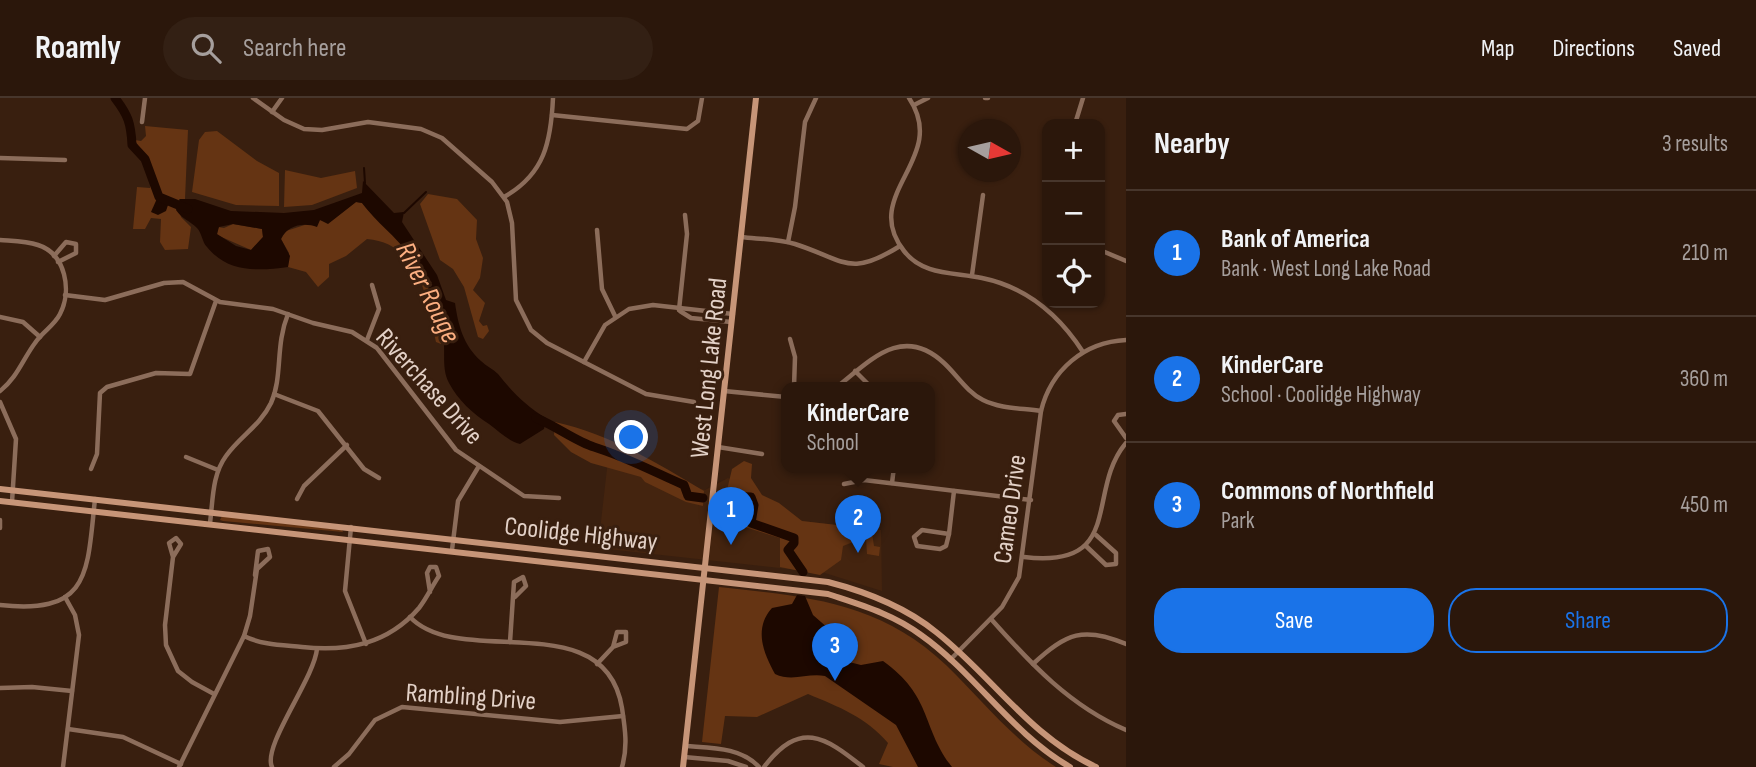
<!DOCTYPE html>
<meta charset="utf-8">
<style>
body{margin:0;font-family:"Sofia Sans Condensed",sans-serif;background:#332014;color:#f1f3f6}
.controls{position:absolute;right:21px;top:21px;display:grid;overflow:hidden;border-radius:14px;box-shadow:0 2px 5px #0004}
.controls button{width:63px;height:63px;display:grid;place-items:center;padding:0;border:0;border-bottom:2px solid #47362c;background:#2b170b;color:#f1f3f6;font:35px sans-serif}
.compass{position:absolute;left:958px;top:21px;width:63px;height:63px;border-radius:50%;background:#2b170b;box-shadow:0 2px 5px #0004;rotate:98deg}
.you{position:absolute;left:632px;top:340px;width:24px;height:24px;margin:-18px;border:5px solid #fff;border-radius:50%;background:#1a73e8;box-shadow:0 0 0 10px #1a73e833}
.badge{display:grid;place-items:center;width:46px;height:46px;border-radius:50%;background:#1a73e8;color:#fff;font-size:23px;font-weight:700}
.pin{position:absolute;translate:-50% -58px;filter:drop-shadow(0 2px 4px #0008)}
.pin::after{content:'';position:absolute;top:37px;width:24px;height:21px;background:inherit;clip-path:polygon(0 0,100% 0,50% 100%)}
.popup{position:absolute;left:781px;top:284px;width:154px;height:91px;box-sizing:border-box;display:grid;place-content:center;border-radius:14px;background:#2b170b;filter:drop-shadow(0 2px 5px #0005);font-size:23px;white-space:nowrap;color:#a69f9d}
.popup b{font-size:26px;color:#f1f3f6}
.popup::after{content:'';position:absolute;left:50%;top:100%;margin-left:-14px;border:14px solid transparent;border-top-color:#2b170b}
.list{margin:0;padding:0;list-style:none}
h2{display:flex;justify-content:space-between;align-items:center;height:91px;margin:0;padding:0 28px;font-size:30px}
h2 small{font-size:23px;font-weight:400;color:#a69f9d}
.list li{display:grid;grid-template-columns:46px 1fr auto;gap:21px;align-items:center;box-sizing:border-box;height:126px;padding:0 28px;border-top:2px solid #47362c}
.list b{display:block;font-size:26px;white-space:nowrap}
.list p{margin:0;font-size:23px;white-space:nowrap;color:#a69f9d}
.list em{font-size:23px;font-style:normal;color:#a69f9d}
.actions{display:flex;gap:14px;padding:21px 28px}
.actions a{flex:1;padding:16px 0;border:2px solid #1a73e8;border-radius:28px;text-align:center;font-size:24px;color:#1a73e8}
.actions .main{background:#1a73e8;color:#fff}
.icon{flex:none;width:38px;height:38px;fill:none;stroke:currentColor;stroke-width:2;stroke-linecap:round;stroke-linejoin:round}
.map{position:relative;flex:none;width:1126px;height:669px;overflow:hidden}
header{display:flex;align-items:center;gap:42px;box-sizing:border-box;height:98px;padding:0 35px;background:#2b170b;border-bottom:2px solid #47362c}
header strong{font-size:33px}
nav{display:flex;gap:38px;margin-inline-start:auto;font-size:24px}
.search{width:490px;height:63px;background:#332014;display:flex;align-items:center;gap:18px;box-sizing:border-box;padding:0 24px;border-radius:38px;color:#a69f9d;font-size:26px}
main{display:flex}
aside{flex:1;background:#2b170b}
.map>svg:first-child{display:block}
.built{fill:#44240f}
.green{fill:#653413}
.water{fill:#1d0800;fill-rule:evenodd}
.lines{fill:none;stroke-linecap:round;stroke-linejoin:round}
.stream{stroke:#1d0800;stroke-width:2}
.river{stroke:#1d0800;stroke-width:9}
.street{stroke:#8c6d5b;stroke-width:4.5}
.secondary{stroke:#c79578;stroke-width:6}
.labels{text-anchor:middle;stroke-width:6;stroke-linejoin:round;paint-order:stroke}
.street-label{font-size:26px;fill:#e3d1c7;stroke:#391f0f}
.water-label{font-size:28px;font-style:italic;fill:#fcaf81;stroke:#391f0f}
</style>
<header>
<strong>Roamly</strong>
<div class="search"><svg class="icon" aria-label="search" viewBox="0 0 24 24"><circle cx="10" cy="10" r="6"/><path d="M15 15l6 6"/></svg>Search here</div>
<nav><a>Map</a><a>Directions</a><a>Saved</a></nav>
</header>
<main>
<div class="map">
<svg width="1126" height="669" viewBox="0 0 1126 669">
<rect width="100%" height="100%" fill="#391f0f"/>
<!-- built -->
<path class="built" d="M609,353L684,387L705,392L728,380L802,423L881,432L882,493L825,475L598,450Z"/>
<!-- green -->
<g class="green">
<path d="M145,28L188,32L185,101H179L181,119L191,129L188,151L165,152L160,144L161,121L151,120L145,131H133L137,89L150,90C157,72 143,58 135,42L141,43L146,38Z"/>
<path d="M217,33L257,63L279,75V108L236,107L192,94L199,42L205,34Z"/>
<path d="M285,72L321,80L355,73L357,90L312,107L284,109Z"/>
<path d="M428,96L457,101L477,122L476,141L483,160L480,180L473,192L485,205L479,223L483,228L487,227L489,233L483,241L478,239L464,189L453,171L440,162L420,106Z"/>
<path d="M356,104L362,105C372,119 387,128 399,143C424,171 435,204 444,240L441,246L436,244C427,202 421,146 367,141L346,158L329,166V179L318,189L306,174L288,169L289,155L281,141L286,133L320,122L330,124Z"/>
<path d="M233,126L262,131L263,139L251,152L217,137L218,129L224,130Z"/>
<path d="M555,324C610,336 657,365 704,393L703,408L686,404L645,384L641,379L591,365L571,354L554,337Z"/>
<path d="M744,363L752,366L751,380L762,397L779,405L802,423L863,430L861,441L843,448L841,462L820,477L780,469V440L735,426V419L745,416L747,411L723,409L732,371Z"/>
<path d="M222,418L342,432L343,434L223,423L220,422Z"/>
<path d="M872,435L874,448L880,449L879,458L867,456L866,440Z"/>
<path d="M719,489C807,499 878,503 946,567C982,602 1013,642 1056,669H893L879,666L888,645C866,619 839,609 808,596L757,619L725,618L721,646L702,644Z"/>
</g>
<!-- water -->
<g class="water">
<path d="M363,83L394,115L404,114L402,124L437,177L446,202L455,205C458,226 463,247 481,263C486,268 493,271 498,276C512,294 527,309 546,320L544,331L520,346C508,343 500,334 489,326C473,316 458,302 449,285C441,270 446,253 443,237C439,218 430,189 420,172C405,145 379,128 362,105L356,104L328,126L320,122L317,129C304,124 287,127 281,141L290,158L288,169C258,173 228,175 207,149C202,144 202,135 197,130C190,123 182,121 176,112L180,101H195L231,113L284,115L314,112L362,95ZM233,126L262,131L263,139L251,152L236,148L217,136L219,129Z"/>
<path d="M159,96L170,101L166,113L158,117L151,114Z"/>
<path d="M797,497L805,498L813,517L829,531L849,564L861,567L883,563C933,599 921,629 952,669H918L896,627L825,578C807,575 792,584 775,576C764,556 753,531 772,510L792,506Z"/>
</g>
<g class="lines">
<!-- stream -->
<g class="stream">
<path d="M364,70L365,85"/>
<path d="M404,115L426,94"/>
</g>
<!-- river -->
<g class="river">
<path d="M115,0C128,17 131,25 132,47L145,61L159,99L188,111"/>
<path d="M536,320C556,328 577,344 594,349C626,359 654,374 684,387L688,398L703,400"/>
<path d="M723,398L751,399L754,407L751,425L794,440V445L788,452L803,474"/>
</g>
<!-- street -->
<g class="street">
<path d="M253,0L284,22L304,31L322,32L368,24L421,31L442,40L492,84L507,104L512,125L516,202L531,232L547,245L646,296L694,304"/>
<path d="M909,0C950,61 859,96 904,153C923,178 955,174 982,180C1026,189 1059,217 1083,254"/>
<path d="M985,0H988"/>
<path d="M914,7L928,0"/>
<path d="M272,14L282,0"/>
<path d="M552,17L687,31L698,23L702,0"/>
<path d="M142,24L145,0"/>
<path d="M1075,26L1083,0"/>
<path d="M0,60L65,62"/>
<path d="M504,99C545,76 551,43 553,0"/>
<path d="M597,132L602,191L615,218"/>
<path d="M741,139C759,141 777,141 795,146C845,162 849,180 900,148"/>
<path d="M0,142C12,143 26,143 38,147C66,156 72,193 60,216C54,228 42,234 35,245C23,261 17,280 0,293"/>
<path d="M788,144L795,109L805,24L816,0"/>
<path d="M1100,152L1126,163"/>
<path d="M54,158L66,144L76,146V155L58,164"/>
<path d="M972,177L983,97"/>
<path d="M65,197L105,202L164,185L183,184L220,204L273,211L313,225L352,234L377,250L456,352L524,398L559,400"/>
<path d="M679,212L687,136L685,117"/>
<path d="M680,213L691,220L731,224"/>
<path d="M0,219L23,224L40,239"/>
<path d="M790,241L795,259L794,289"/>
<path d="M367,242L379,211L372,187"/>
<path d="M584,264L605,227L629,211L653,207L733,216"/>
<path d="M855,273L871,289"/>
<path d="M837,289C870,263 902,226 944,265C957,277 967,294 983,302C1001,311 1022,310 1041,313"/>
<path d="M724,293L786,299"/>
<path d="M274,296L318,313L364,371L379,380"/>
<path d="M0,304L16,341L12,404"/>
<path d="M1126,316L1118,317L1114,323L1126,340"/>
<path d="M718,349L762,356"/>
<path d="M186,359L218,372"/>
<path d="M91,371L97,356L100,295L107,289L156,275L190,276L216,203"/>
<path d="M892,385L894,369"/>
<path d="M844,386L864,382L1031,402"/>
<path d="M297,401L304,388L347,347"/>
<path d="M0,422V430"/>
<path d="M210,425C213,402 212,377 226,358C240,338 260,328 271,305C283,278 275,248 288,216"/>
<path d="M351,429L345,493L366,546"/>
<path d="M922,432L949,436L946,448L940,451L917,448L914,439Z"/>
<path d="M949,436L954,393"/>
<path d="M1086,448L1106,467L1116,466V455L1096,437"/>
<path d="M452,452L458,403L479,368"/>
<path d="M173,459L169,445L176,440L181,446L173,459L165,527L166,547L178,573L192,584L214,596"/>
<path d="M1024,459C1126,471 1085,393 1126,345"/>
<path d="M0,507C91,517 87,474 95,401"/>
<path d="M410,519C460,572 605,505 622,610C625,630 628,649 622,669"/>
<path d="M991,521C1031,566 1070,608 1126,632"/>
<path d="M244,538C262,547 282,547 302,549C347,554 388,546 419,510C427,500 432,488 439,478L436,469H430L427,475L430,494"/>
<path d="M510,544L514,484L523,479L526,488L515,499"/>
<path d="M950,562L1002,509L1019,479L1041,313C1051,272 1084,244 1126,242"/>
<path d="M597,566L613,549L626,544V534H617L613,549"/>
<path d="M1033,566C1066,535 1084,528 1126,546"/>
<path d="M0,590L32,589L72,593"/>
<path d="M68,631L123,639L181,666"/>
<path d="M686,648C711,650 741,649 759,669"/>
<path d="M684,659L728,663L746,669"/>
<path d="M63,669L79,537L75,517L65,499"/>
<path d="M179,669L244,538L250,518L257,471L270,459L268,451L258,453L255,477"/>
<path d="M272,669C262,648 314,581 317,551"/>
<path d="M334,669L349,656L375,622L402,609L560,624L623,618"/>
<path d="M764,669C800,622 824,638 863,669"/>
</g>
<!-- secondary -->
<g class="secondary">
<path d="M0,391L828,484C867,494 904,508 936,534C992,578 1029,638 1096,669"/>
<path d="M0,403L828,496C861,507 893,516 921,537C976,576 1011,635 1070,669"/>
<path d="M683,669L756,0"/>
</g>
</g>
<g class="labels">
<!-- street labels -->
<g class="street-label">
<text transform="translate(708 270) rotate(-84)" y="9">West Long Lake Road</text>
<text transform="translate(430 288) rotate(48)" y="9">Riverchase Drive</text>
<text transform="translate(1009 411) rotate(-82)" y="9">Cameo Drive</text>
<text transform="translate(581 435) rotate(6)" y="9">Coolidge Highway</text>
<text transform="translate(471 598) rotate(4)" y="9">Rambling Drive</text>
</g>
<!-- water labels -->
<g class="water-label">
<text transform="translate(429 194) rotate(63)" y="10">River Rouge</text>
</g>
</g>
</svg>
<div class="controls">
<button>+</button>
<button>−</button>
<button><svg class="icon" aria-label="locate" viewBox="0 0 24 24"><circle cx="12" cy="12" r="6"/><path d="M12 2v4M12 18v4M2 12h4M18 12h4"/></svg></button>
</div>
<svg class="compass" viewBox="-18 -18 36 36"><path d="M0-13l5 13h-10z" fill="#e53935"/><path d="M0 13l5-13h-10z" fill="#a69f9d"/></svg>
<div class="you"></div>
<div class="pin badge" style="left:731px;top:447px">1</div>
<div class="pin badge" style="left:858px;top:455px">2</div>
<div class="popup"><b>KinderCare</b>School</div>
<div class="pin badge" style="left:835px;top:583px">3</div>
</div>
<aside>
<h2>Nearby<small>3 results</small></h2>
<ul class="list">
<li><span class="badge">1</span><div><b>Bank of America</b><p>Bank · West Long Lake Road</p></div><em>210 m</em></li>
<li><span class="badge">2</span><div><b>KinderCare</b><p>School · Coolidge Highway</p></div><em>360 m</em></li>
<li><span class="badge">3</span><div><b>Commons of Northfield</b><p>Park</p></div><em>450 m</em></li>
</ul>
<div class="actions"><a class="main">Save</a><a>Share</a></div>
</aside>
</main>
